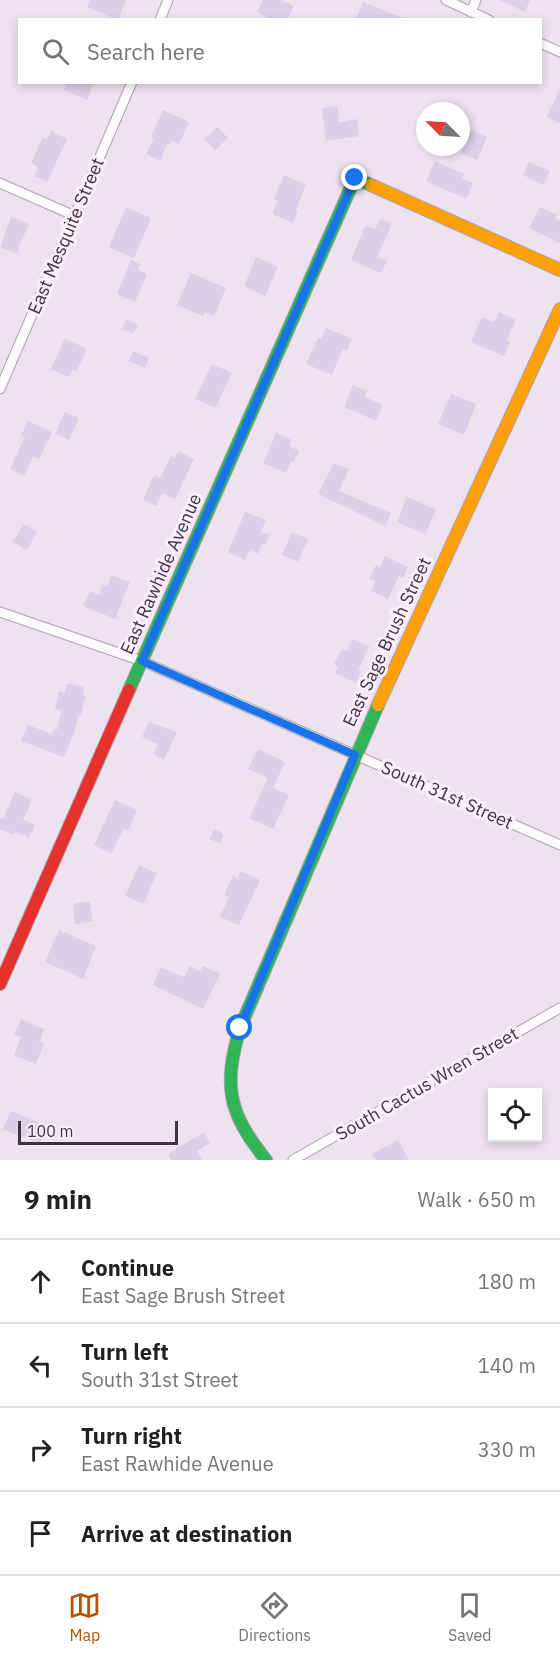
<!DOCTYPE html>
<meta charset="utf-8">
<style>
body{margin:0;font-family:"IBM Plex Sans",sans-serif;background:#f2f2f2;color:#202124}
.controls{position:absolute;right:18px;bottom:18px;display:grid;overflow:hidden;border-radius:0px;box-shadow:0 3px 9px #0003}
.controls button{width:54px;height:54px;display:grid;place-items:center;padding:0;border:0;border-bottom:2px solid #e0e0e0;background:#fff;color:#202124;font:30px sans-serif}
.compass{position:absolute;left:416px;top:102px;width:54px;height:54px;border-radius:50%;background:#fff;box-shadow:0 3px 9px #0003;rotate:294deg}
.scale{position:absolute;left:18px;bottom:15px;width:160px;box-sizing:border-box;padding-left:6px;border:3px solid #3d333d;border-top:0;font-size:16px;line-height:21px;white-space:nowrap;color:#3d333d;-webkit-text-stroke:4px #fcedfd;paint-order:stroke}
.stop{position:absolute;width:18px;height:18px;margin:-14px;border:4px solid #1a73e8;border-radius:50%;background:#fff}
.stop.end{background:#1a73e8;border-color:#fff;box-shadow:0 2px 6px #0008}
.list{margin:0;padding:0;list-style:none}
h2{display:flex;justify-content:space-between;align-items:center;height:78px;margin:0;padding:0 24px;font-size:26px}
h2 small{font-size:20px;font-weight:400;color:#757577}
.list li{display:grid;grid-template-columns:39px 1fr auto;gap:18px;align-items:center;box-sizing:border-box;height:84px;padding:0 24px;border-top:2px solid #e0e0e0}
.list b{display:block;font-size:22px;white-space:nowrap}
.list p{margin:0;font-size:20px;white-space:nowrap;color:#757577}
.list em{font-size:20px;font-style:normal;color:#757577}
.icon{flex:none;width:33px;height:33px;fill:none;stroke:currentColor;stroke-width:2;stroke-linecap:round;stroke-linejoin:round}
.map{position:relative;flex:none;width:560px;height:1160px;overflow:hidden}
.search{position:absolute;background:#fff;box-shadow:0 3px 9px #0003;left:18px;right:18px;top:18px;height:66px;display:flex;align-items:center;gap:15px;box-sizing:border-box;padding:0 21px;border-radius:0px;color:#757577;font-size:22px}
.sheet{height:414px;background:#fff}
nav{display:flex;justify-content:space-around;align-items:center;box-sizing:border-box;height:84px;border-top:2px solid #e0e0e0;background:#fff;font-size:16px;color:#757577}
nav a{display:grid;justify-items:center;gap:3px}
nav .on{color:#b45309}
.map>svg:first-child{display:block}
.building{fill:#dad0e8}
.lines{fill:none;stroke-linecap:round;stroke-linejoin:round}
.street-casing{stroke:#aba1ac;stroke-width:11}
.fast-casing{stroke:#aba1ac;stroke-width:14}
.slow-casing{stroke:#aba1ac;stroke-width:14}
.jam-casing{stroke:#aba1ac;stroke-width:14}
.street{stroke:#fdfbfd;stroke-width:9}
.fast{stroke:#30b455;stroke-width:12}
.slow{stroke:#ff9f0a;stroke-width:12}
.jam{stroke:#e5322d;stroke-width:12}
.route{stroke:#1a73e8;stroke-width:8}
.labels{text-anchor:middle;stroke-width:6;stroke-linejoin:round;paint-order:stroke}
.street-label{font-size:18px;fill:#3d333d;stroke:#fcedfd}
</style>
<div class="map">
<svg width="560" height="1160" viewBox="0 0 560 1160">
<rect width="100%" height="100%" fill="#efe2f0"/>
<!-- building -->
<g class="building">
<path d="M90,0H126L118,20L87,7Z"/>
<path d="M263,0H281L294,6L287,20H272L257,12Z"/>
<path d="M500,0H530L525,12Z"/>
<path d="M363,2L405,19V20H356Z"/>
<path d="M67,82H94L87,100L64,90Z"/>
<path d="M560,89V123L547,117Z"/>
<path d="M337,106L339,122L357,119L359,136L326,141L322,108Z"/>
<path d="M163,110L189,122L179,144L171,141L169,145L167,144L160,161L146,154L154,138L151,137Z"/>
<path d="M217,127L228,138L215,150L205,139Z"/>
<path d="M471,130L487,137L477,160L460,153Z"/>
<path d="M51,131L67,139L47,182L34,176L38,167L31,163L43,137L47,139Z"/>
<path d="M435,161L464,174L462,178L473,183L466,199L426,181Z"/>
<path d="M529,162L550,171L543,185L523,175Z"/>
<path d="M284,175L306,185L296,209L298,210L293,223L272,214L278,200L274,199Z"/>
<path d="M126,207L151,218L134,258L109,247Z"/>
<path d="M540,207L557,215L555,218L560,220V243L529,228Z"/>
<path d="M11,217L29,224L16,254L0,247Z"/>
<path d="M380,219L392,224L377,257L387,261L381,273L351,260L366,225L375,229Z"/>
<path d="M256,257L278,267L265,296L244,286Z"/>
<path d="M131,260L140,264L138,270L147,274L135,302L117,294Z"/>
<path d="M191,273L226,288L214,316L204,312L203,316L177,305Z"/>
<path d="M499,312L516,319L507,340L510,342L504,356L471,342L482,317L494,322Z"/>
<path d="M126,319L138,325L133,334L122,329Z"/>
<path d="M326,328L352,339L347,351L343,349L332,375L306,364L318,338L321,339Z"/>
<path d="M65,338L87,349L76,372L72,370L69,377L51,369Z"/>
<path d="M133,351L149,358L145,368L129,361Z"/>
<path d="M212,364L232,373L215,408L195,399Z"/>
<path d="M353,385L367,391L365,397L383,405L376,421L344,407Z"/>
<path d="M451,394L476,404L464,435L438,424Z"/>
<path d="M65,412L79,418L69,440L55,434Z"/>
<path d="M28,421L52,432L39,459L33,456L24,476L10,469L25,437L21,436Z"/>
<path d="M276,433L292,440L289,446L299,451L294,462L291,461L286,473L263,463Z"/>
<path d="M178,451L194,459L175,499L162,493L156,506L143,500L154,475L160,478L171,456L175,458Z"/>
<path d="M334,463L349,469L339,491L391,513L385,526L318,494Z"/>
<path d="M407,497L436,510L425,534L397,522Z"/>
<path d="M245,512L266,520L261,532L270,535L265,545L262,544L258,554L250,550L245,560L228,552Z"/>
<path d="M23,524L37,532L27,550L13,542Z"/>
<path d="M292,532L308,539L298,562L282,555Z"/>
<path d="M385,556L408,567L403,578L399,576L388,599L371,591L375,582L369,579L376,565L380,567Z"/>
<path d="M112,575L130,582L115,619L83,606L90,591L99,595L103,585L107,587Z"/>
<path d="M353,639L369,647L358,670L361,672L356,683L335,673L338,667L334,664L342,649L347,651Z"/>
<path d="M67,683L84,687L83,695H86L81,716L79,715L75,730L64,757L21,741L28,725L52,734L54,729L57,730L61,711L55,709L59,691L65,693Z"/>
<path d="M149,722L177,732L164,760L153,754L158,744L142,737Z"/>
<path d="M258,749L285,762L273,788L289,795L273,829L249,818L268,778L248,769Z"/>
<path d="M15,792L32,800L23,820L35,825L29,838L15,831L14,835L0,829V818L3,819Z"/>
<path d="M115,800L137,810L128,830L124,828L111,854L94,845Z"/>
<path d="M214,829L224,834L220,843L209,839Z"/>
<path d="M139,865L157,873L143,904L125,896Z"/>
<path d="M240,871L260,880L239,925L220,917L229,897L224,895L233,875L238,878Z"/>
<path d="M90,901L93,921L75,924L73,904Z"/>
<path d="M59,930L96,946L83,979L45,962Z"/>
<path d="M190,966L200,971L203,966L220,974L203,1009L153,985L161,967L184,977Z"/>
<path d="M21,1019L44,1029L39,1042L44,1044L36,1064L14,1055L21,1037L14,1035Z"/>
<path d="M11,1111L47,1126L39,1144L3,1129Z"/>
<path d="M204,1132L210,1143L197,1151L203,1160H171L168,1154Z"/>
<path d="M398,1140L409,1160H376L372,1154Z"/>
</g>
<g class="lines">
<defs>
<g id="street">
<path d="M446,0L489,20"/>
<path d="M471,12L476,0"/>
<path d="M160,20L168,0"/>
<path d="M540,43L560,52"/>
<path d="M0,183L75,216"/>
<path d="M0,389L132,82"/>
<path d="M0,612L142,661L560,845"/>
<path d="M293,1160L560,1008"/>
</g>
<g id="fast">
<path d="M129,690L355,178L371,185"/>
<path d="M266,1160C228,1112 223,1087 240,1028L378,705"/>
</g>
<g id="slow">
<path d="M371,185L560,270"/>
<path d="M378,705L560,309"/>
</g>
<path id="jam" d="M0,984L129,690"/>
</defs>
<!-- street casing -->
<use href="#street" class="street-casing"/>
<!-- fast casing -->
<use href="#fast" class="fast-casing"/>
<!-- slow casing -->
<use href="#slow" class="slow-casing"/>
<!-- jam casing -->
<use href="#jam" class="jam-casing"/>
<!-- street -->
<use href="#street" class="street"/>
<!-- fast -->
<use href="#fast" class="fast"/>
<!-- slow -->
<use href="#slow" class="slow"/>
<!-- jam -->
<use href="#jam" class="jam"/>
</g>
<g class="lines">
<!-- route -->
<path class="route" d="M240,1028L355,755L142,661L355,178"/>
</g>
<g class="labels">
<!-- street labels -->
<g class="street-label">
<text transform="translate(66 236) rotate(-67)" y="6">East Mesquite Street</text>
<text transform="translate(161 574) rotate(-66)" y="6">East Rawhide Avenue</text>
<text transform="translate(387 642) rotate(-65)" y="6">East Sage Brush Street</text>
<text transform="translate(447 795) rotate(24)" y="6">South 31st Street</text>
<text transform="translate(427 1084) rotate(-30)" y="6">South Cactus Wren Street</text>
</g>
</g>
</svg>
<div class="controls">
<button><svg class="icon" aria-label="locate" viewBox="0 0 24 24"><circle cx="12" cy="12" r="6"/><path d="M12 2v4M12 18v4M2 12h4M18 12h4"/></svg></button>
</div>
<svg class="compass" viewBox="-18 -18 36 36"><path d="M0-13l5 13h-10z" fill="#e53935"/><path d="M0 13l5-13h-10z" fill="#757577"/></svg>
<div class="scale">100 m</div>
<div class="stop" style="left:240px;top:1028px"></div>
<div class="stop end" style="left:355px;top:178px"></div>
<div class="search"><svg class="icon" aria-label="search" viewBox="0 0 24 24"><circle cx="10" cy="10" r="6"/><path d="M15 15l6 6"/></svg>Search here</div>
</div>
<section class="sheet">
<h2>9 min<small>Walk · 650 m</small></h2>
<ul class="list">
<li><svg class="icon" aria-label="ahead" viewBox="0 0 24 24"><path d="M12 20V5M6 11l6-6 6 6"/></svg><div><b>Continue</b><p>East Sage Brush Street</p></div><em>180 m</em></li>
<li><svg class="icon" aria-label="left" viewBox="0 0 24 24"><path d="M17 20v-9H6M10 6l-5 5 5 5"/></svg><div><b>Turn left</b><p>South 31st Street</p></div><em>140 m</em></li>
<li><svg class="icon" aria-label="right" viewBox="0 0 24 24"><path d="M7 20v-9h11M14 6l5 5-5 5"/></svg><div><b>Turn right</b><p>East Rawhide Avenue</p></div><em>330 m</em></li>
<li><svg class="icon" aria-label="arrive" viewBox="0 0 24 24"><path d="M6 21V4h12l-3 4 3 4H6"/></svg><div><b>Arrive at destination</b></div></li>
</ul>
</section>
<nav>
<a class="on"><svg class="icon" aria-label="map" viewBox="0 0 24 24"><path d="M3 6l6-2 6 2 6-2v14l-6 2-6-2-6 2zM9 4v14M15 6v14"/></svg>Map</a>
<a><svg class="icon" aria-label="directions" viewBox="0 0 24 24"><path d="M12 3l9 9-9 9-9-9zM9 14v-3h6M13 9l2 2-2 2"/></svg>Directions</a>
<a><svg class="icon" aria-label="saved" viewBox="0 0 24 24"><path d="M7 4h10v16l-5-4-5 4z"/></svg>Saved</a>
</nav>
